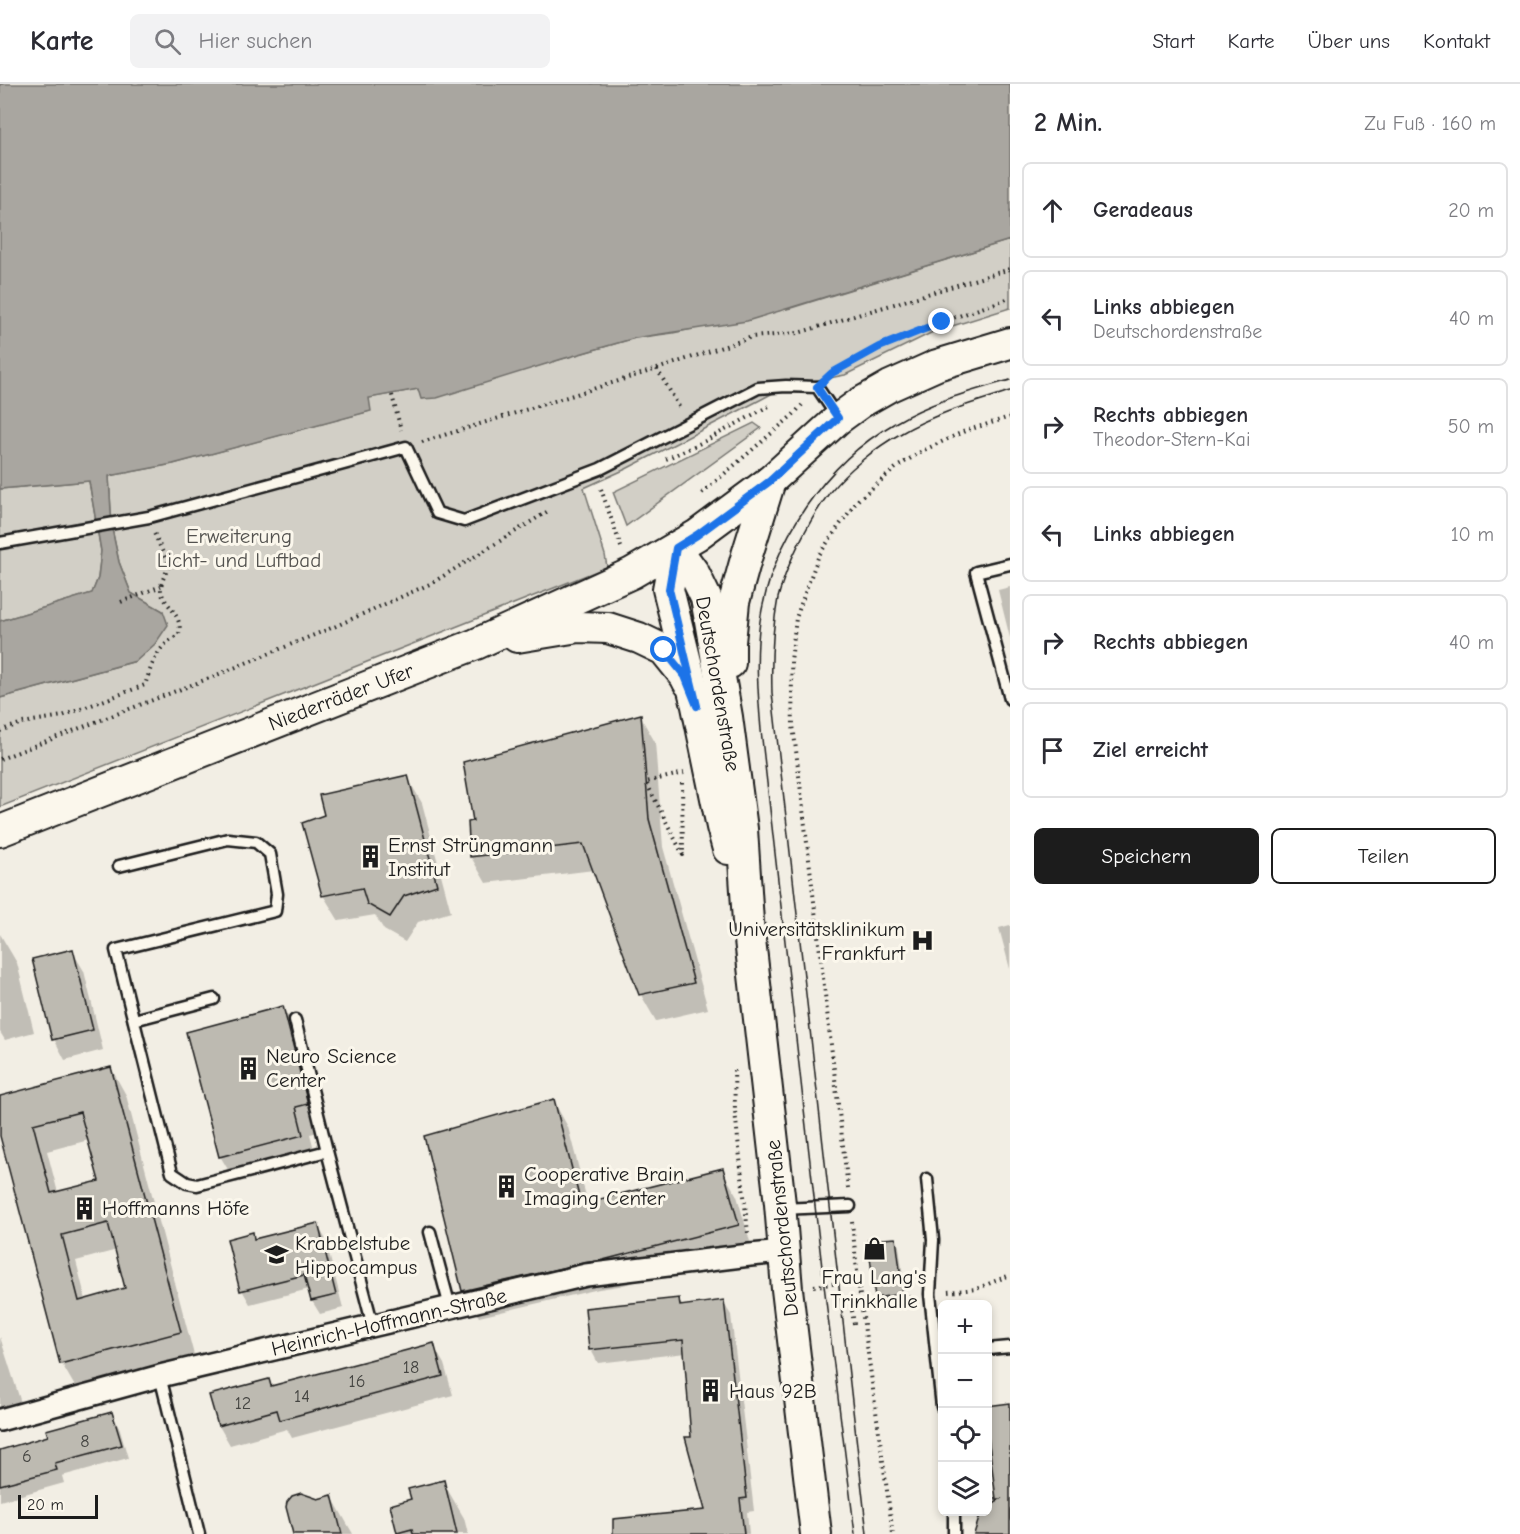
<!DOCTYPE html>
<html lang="de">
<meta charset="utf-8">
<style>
body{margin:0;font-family:"Comic Neue",sans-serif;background:#f2f2f3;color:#2b2b33}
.controls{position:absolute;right:18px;bottom:18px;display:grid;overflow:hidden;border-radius:9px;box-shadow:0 3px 9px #0003}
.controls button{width:54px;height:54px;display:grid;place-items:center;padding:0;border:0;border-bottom:2px solid #e1e1e2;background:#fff;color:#2b2b33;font:30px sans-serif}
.scale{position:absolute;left:18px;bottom:15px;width:80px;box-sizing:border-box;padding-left:6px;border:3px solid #1c1c1c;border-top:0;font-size:16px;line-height:21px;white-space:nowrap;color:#1c1c1c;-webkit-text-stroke:4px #fbf7ec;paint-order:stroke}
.stop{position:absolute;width:18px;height:18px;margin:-14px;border:4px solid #1a73e8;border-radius:50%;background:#fff}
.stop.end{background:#1a73e8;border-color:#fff;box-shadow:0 2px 6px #0008}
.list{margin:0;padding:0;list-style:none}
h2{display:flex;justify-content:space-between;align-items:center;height:78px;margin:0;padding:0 24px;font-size:26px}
h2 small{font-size:20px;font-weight:400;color:#7c7c81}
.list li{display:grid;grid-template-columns:39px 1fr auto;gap:18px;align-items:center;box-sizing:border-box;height:96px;margin:0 12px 12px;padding:0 12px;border:2px solid #e1e1e2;border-radius:9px}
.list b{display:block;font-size:22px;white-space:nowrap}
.list p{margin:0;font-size:20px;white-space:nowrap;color:#7c7c81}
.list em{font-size:20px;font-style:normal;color:#7c7c81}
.actions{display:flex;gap:12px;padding:18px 24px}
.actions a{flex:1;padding:14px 0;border:2px solid #1c1c1c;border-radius:9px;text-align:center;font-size:21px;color:#1c1c1c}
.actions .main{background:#1c1c1c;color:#fff}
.icon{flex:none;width:33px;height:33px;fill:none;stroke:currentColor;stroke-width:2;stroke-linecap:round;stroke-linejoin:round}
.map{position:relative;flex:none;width:1010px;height:1450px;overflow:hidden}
header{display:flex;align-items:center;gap:36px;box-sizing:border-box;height:84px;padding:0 30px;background:#fff;border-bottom:2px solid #e1e1e2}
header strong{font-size:28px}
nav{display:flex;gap:33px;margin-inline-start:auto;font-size:21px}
.search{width:420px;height:54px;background:#f2f2f3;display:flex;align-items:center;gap:15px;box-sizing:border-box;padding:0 21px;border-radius:9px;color:#7c7c81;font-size:22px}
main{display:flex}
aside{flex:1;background:#fff}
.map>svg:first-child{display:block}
.green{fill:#d2cfc6;stroke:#777671;stroke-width:1.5}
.water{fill:#a9a6a0;stroke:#716f6b;stroke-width:1.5}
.shadow{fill:#0003;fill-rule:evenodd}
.building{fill:#bdbab1;stroke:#1c1c1c;stroke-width:1.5;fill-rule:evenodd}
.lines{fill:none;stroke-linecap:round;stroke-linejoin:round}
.service-casing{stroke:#1c1c1c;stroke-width:15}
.minor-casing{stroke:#1c1c1c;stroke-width:26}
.secondary-casing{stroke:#1c1c1c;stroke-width:34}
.path{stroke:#1c1c1c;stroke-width:4;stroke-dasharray:1.5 4.5;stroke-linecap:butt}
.service{stroke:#fbf7ec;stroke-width:10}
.minor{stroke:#fbf7ec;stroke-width:21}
.secondary{stroke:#fbf7ec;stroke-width:30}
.tram{stroke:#1c1c1c;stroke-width:1.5}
.route{stroke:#1a73e8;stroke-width:8}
.labels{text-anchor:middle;stroke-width:6;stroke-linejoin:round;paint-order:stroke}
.number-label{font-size:18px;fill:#444441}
.park-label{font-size:21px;fill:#53524f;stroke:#fbf7ec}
.street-label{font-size:21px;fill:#1c1c1c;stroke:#fbf7ec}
.poi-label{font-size:21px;fill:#1c1c1c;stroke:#fbf7ec;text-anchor:start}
</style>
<header>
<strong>Karte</strong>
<div class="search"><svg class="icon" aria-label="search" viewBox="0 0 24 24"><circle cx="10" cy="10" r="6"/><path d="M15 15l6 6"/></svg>Hier suchen</div>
<nav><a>Start</a><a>Karte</a><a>Über uns</a><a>Kontakt</a></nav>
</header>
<main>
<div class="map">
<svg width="1010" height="1450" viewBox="0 0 1010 1450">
<rect width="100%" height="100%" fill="#f2eee4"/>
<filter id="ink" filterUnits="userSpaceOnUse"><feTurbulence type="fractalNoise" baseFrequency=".0167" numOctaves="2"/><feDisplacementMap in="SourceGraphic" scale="12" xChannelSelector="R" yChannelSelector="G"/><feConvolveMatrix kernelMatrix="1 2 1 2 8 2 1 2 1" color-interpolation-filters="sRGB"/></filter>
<g filter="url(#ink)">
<!-- green -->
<g class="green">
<path d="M1010,156V224L933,248L845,291L786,302L760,316L626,385L584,404L605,471L607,483L0,723V614L136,577L163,527L131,509L119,478L112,445L109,392L173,380L370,327L368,314L418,305L422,315L635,254L673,249L791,224Z"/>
<path d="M754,339L761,344L626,442L613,408Z"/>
<path d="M89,397L101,467L98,494L92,509L0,537V405Z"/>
</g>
<!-- water -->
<path class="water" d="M0,0H1010V156L747,237L635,254L562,275L437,314L421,315L418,305L369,314L371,327L173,380L109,392L112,445L119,478L131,509L163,527L168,541L155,560L136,577L0,614V537L92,509L98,494L101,467L89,397L0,405Z"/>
<!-- shadow -->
<g class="shadow">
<path d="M1010,503V554L998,506Z"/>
<path d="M640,632L655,658L663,763L708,925L656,937L641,911L594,786L486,799L471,773L475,738Z"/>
<path d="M407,693L422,719L451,828L418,838L405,858L384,846L375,831L339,837L323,811Z"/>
<path d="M1010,841V885L999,844Z"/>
<path d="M0,850L17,879L34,948L5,956L0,948Z"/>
<path d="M72,867L84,887L103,966L65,976L54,955Z"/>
<path d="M283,924L298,950L322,1047L310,1050L317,1077L236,1099L220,1072Z"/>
<path d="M111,984L126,1011L195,1275L77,1306L62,1280L0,1046V1013ZM89,1056L101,1098L58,1109L47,1067ZM117,1166L127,1205L86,1216L76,1177Z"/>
<path d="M553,1016L568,1043L588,1120L722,1086L737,1112L753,1168L619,1202L599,1205L479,1233L463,1207L426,1053Z"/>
<path d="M317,1141L325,1154L343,1224L320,1230L312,1217L309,1205L250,1220L242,1206L252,1150L256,1156Z"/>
<path d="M895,1156L899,1162L906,1217L880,1220L876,1214L869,1158Z"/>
<path d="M679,1216L683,1223L723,1218L731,1231L754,1427L747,1428L749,1450H617L707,1427L692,1354L686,1269L598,1279L591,1266Z"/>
<path d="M0,1253L23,1325L0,1331Z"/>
<path d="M433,1261L444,1280L453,1311L292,1354L287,1345L230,1361L219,1342L268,1297L272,1303Z"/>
<path d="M112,1329L119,1343L128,1374L62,1392L64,1399L0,1417V1367L50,1353Z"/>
<path d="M443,1398L464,1434L468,1450H400L398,1448L413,1416Z"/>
<path d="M332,1413L353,1450H294L318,1416Z"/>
</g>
<!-- building -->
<g class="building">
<path d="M641,630L649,735L694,899L639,911L583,760L470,773L468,738L473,737L463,678Z"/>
<path d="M408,691L437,801L404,812L390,833L367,820L362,804L322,812L302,739L324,731L319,711Z"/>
<path d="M73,865L93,946L52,956L32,875Z"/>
<path d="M283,922L308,1020L296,1023L303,1051L219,1073L186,948Z"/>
<path d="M111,983L181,1248L60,1280L0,1052V1012ZM80,1028L99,1097L51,1109L33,1040ZM108,1139L125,1204L79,1217L62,1151Z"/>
<path d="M554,1015L581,1120L723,1084L739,1141L603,1176L583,1179L462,1207L424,1052Z"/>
<path d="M318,1139L336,1211L311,1217L304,1191L240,1207L227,1155L253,1148L254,1155Z"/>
<path d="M896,1154L903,1210L875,1214L868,1156Z"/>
<path d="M679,1214L680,1222L724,1216L747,1414L740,1415L744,1450H613V1435L705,1426L685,1353H691L683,1256L589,1266L585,1224Z"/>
<path d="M434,1259L443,1292L280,1336L277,1326L218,1342L209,1311L269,1295L271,1302Z"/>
<path d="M1010,1319V1450H974L981,1428H987V1423L1000,1415H996L987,1344V1322Z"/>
<path d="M112,1328L122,1361L55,1379L57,1386L0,1401V1366L48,1352L46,1346Z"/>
<path d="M444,1396L457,1450H413L412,1445L397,1449L390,1421L411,1415L408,1405Z"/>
<path d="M301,1409L318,1415L332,1411L342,1450H293L286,1423L287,1418L292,1412Z"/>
</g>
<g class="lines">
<defs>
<g id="service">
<path d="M0,459L149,433L406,363L437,429L464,437L600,385L758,304L786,302L817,303L838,334"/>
<path d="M1010,480L976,488L1010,615"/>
<path d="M119,782L228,755L256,758L270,770L277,810L275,827L116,866L172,1089L187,1099L197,1101L327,1067L373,1242"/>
<path d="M134,936L214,915"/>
<path d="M295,936L327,1067"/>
<path d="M927,1095L933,1156L930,1210L942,1323"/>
<path d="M781,1125L850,1122"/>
<path d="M430,1148L450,1223"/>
<path d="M988,1265L1010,1263"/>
<path d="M160,1292L199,1450"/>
<path d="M954,1450V1428"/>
</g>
<path id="minor" d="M0,1336L160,1292L586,1191L750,1171L784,1168"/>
<g id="secondary">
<path d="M676,464L694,489L706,514L727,633L742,745L748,838L780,1120L787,1205L816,1450"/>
<path d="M676,464L668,505L697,622L722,743L728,765"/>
<path d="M517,553L578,543L608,544L639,554L664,566L685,592L688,598"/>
<path d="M730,579V558L734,518L747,471L770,397"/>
<path d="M0,747L476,560L632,489L697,451L770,397L838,335L860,319L890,302L937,281L1010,259"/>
</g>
</defs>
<!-- service casing -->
<use href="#service" class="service-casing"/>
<!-- minor casing -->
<use href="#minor" class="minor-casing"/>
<!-- secondary casing -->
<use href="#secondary" class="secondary-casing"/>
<!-- path -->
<g class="path">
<path d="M657,285L680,324"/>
<path d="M829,291L879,263L942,238L1010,214"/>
<path d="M392,311L401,346"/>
<path d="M422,358L657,285L752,253L798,249L1010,185"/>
<path d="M666,375L705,357L769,322"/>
<path d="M601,405L621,463"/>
<path d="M702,409L794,330L802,321"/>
<path d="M121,518L161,502"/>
<path d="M0,647L22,639L62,632L145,601C153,577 157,563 179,550C184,530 161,519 161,505C161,497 166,489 169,482L154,449"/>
<path d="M0,675L207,595L336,542L432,499L550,426"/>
<path d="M682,699L683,771L646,698L684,689"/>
<path d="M734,986L735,1027L748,1149"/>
<path d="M848,1104L793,641L791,577L796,534L807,503L819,471L836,446L858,416L897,383L922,367L965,347L1010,333"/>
<path d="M852,1138L858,1197L893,1450"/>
<path d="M814,1202L858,1197"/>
<path d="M948,1208L976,1205L1010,1191"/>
<path d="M854,1240L851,1220L913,1213"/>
</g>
<!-- service -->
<use href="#service" class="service"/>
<!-- minor -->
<use href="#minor" class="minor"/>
<!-- secondary -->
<use href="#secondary" class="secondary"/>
<!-- tram -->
<g class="tram">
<path d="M855,1450L824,1201L761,646C758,610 755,573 760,537C772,457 825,379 895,339C930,318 971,307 1010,296"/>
<path d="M867,1450L772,609C771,577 772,546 778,514C786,481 809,436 830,408C847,387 876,363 900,350C934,330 972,319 1010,307"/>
</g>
</g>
</g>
<g class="lines" filter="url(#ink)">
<!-- route -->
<path class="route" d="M664,566L685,592L697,622L669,505L676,464L697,451L770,397L838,334L817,303L832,289L879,263L942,238"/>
</g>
<!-- icons -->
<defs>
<symbol id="building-bare" viewBox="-9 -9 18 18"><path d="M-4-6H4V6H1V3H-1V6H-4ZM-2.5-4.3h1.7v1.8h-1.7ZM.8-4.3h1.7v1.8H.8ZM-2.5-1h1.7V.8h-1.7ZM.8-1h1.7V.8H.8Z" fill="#1c1c1c" stroke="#fbf7ec" stroke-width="2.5" paint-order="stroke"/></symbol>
<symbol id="hospital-bare" viewBox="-9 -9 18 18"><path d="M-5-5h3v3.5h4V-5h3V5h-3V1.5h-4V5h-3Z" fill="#1c1c1c" stroke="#fbf7ec" stroke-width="2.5" paint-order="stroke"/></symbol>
<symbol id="shop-bare" viewBox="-9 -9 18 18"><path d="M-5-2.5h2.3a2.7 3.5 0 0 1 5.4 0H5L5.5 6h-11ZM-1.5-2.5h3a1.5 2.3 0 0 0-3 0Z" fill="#1c1c1c" stroke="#fbf7ec" stroke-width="2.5" paint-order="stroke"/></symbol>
<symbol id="school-bare" viewBox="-9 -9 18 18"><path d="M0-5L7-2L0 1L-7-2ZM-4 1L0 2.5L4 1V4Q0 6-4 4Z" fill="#1c1c1c" stroke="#fbf7ec" stroke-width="2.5" paint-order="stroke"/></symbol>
</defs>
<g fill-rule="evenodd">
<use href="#building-bare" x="354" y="756" width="33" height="33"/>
<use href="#hospital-bare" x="906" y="840" width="33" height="33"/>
<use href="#building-bare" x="232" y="968" width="33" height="33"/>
<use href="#building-bare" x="490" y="1086" width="33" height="33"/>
<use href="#building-bare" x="68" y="1108" width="33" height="33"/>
<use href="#shop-bare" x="858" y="1148" width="33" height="33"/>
<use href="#school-bare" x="260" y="1154" width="33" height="33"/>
<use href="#building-bare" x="694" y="1290" width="33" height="33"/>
</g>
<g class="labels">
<!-- number labels -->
<g class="number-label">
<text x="411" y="1289">18</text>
<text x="357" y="1303">16</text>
<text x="302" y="1318">14</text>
<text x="243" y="1325">12</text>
<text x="85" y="1363">8</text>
<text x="27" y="1378">6</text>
</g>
<!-- park labels -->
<g class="park-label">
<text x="239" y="459">Erweiterung<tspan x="239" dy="24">Licht- und Luftbad</tspan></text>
</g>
<!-- street labels -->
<g class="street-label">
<text transform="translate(718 600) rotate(80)" y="7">Deutschordenstraße</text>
<text transform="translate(341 613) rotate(-21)" y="7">Niederräder Ufer</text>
<text transform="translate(782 1144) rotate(-96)" y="7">Deutschordenstraße</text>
<text transform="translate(389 1238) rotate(-13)" y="7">Heinrich-Hoffmann-Straße</text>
</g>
<!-- poi labels -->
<g class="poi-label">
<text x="388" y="768">Ernst Strüngmann<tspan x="388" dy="24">Institut</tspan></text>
<text x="905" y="852" text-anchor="end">Universitätsklinikum<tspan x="905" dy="24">Frankfurt</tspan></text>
<text x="266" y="979">Neuro Science<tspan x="266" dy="24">Center</tspan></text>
<text x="524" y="1097">Cooperative Brain<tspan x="524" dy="24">Imaging Center</tspan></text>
<text x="102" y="1131">Hoffmanns Höfe</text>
<text x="295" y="1166">Krabbelstube<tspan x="295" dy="24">Hippocampus</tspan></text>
<text x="874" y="1200" text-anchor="middle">Frau Lang's<tspan x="874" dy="24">Trinkhalle</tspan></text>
<text x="729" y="1314">Haus 92B</text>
</g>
</g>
</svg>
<div class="controls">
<button>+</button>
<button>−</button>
<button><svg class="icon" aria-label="locate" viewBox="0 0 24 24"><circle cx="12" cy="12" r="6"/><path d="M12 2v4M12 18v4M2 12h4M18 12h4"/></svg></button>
<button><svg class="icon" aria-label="layers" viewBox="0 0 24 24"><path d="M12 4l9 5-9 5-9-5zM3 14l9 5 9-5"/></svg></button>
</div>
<div class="scale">20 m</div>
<div class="stop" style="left:664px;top:566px"></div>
<div class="stop end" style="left:942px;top:238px"></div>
</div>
<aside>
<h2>2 Min.<small>Zu Fuß · 160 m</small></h2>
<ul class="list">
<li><svg class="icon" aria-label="ahead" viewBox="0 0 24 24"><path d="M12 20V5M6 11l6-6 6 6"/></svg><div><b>Geradeaus</b></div><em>20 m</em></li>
<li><svg class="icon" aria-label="left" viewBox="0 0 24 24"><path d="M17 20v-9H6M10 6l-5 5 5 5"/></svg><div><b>Links abbiegen</b><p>Deutschordenstraße</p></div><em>40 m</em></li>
<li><svg class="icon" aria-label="right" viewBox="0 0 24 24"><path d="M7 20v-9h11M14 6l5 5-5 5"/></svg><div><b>Rechts abbiegen</b><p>Theodor-Stern-Kai</p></div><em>50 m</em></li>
<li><svg class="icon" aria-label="left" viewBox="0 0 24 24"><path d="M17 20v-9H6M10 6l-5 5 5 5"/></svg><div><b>Links abbiegen</b></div><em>10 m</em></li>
<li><svg class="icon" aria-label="right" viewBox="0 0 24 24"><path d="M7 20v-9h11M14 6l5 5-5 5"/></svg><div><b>Rechts abbiegen</b></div><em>40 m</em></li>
<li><svg class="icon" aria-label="arrive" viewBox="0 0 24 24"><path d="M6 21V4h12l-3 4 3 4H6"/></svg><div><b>Ziel erreicht</b></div></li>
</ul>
<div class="actions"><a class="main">Speichern</a><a>Teilen</a></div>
</aside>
</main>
